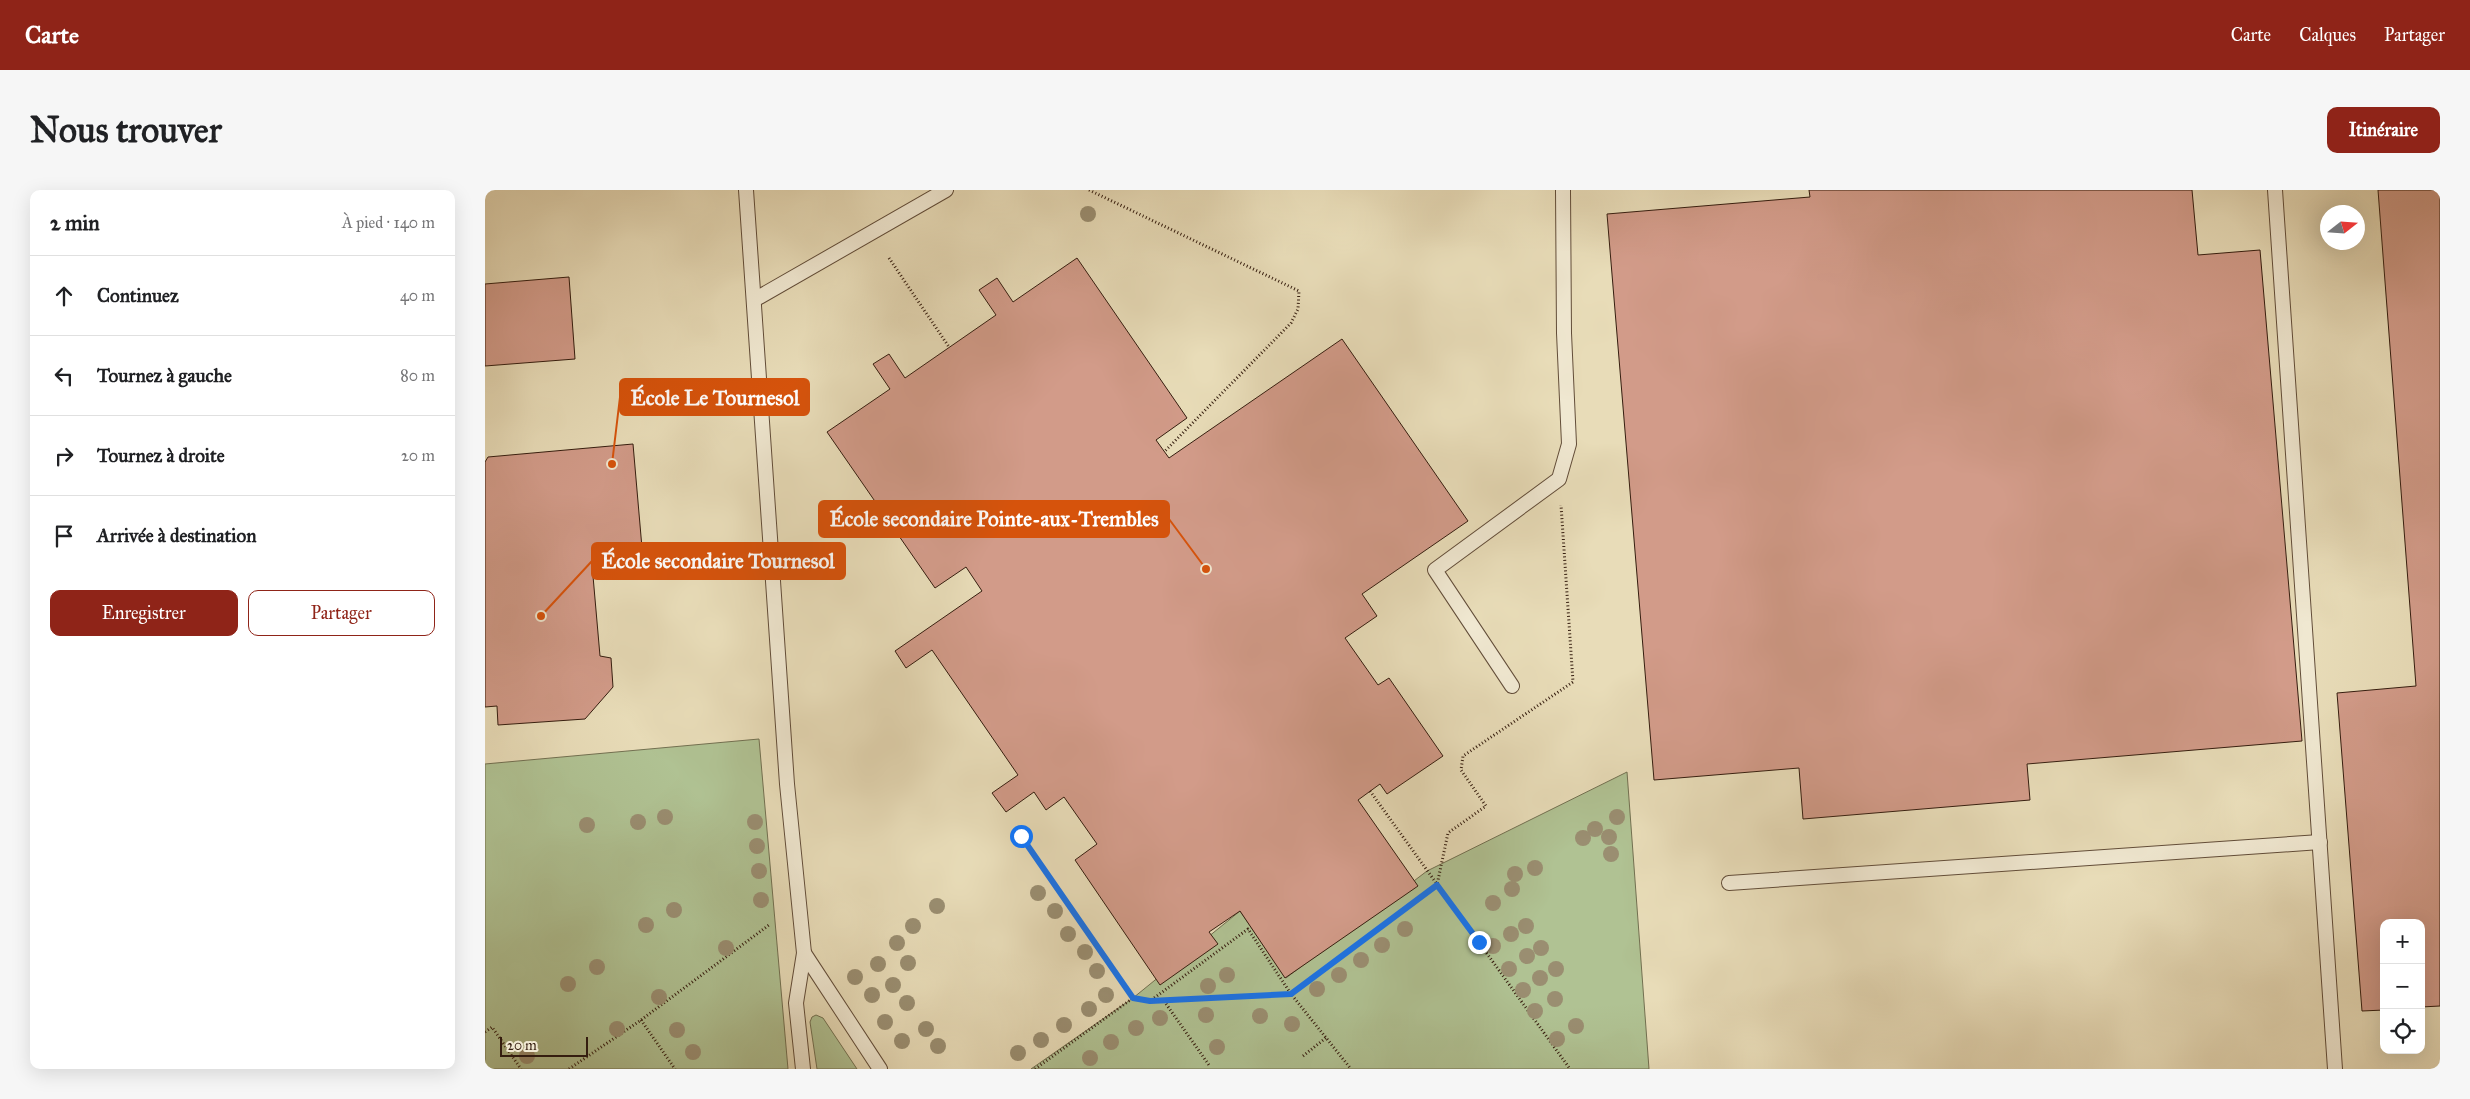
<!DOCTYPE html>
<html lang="fr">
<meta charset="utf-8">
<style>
body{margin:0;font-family:"IM FELL Great Primer",serif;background:#f6f6f6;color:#202124}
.controls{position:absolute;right:15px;bottom:15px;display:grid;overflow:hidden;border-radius:10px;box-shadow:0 5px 20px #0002}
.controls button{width:45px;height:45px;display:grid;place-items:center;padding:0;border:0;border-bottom:1px solid #e0e0e0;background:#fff;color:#202124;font:25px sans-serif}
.compass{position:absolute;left:1835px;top:15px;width:45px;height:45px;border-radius:50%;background:#fff;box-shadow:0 5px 20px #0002;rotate:73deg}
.scale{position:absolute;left:15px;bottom:12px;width:88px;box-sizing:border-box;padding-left:5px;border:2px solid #351d0f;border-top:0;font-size:14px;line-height:18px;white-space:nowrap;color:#351d0f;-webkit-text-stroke:4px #f0e8d1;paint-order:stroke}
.stop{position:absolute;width:15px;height:15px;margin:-11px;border:4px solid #1a73e8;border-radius:50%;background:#fff}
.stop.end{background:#1a73e8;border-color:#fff;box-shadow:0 1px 5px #0008}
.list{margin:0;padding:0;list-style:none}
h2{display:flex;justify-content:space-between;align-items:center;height:65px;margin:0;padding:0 20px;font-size:21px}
h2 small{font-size:16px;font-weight:400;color:#757577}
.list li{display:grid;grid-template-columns:32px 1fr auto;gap:15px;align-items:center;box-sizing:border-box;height:80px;padding:0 20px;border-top:1px solid #e0e0e0}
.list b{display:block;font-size:19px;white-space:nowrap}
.list em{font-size:16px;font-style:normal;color:#757577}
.actions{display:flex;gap:10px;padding:15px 20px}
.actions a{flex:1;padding:11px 0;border:1px solid #8f2418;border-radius:10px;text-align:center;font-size:18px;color:#8f2418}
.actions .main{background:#8f2418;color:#fff}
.icon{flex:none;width:28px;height:28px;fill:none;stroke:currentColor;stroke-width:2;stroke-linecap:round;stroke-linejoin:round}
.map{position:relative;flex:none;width:1955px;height:879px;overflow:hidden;border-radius:10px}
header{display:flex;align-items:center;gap:30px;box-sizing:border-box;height:70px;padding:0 25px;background:#8f2418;color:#fff}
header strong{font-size:24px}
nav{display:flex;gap:28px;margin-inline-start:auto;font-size:18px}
.intro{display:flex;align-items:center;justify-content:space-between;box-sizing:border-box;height:120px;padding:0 30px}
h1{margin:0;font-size:35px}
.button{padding:12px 22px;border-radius:10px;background:#8f2418;color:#fff;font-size:18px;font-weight:700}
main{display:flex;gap:30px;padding:0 30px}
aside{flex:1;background:#fff;border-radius:10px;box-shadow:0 5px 20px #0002}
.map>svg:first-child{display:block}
.green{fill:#b0c293;stroke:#727051}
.building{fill:#d29b89;stroke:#351d0f}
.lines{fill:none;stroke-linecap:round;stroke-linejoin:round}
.lane-casing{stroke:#624d39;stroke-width:16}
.path{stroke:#351d0f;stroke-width:3;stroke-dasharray:1 2.5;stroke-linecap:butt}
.lane{stroke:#f0e8d1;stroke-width:14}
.tree{fill:#9a8e71}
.route{stroke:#1a73e8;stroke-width:6}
.leader{fill:none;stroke:#d6530c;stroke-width:2}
.callout-dot{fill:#d6530c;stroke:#f0e8d1;stroke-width:2}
.callout{fill:#d6530c;stroke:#d6530c;stroke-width:2}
.callout-label{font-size:21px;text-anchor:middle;font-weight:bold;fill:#fff}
</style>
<header>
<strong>Carte</strong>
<nav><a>Carte</a><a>Calques</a><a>Partager</a></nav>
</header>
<div class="intro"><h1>Nous trouver</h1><a class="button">Itinéraire</a></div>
<main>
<aside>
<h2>2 min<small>À pied · 140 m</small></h2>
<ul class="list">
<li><svg class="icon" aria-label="ahead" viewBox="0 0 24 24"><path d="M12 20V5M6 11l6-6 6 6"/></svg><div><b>Continuez</b></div><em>40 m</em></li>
<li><svg class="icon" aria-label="left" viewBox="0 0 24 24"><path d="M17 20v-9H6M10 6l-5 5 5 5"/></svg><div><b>Tournez à gauche</b></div><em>80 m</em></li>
<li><svg class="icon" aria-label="right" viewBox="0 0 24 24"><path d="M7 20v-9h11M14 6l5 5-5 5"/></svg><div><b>Tournez à droite</b></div><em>20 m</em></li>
<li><svg class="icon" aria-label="arrive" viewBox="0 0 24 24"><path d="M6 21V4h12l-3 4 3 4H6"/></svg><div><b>Arrivée à destination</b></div></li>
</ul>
<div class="actions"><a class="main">Enregistrer</a><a>Partager</a></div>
</aside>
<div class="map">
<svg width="1955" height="879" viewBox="0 0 1955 879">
<rect width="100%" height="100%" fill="#e8dcb8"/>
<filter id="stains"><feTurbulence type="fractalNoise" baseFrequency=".004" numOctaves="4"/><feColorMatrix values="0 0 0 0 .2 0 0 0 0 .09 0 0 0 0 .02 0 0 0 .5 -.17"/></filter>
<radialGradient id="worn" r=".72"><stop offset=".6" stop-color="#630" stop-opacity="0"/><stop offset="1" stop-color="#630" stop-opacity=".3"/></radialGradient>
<!-- green -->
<g class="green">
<path d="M274,549L303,879H0V574Z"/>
<path d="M1142,582L1164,879H546L648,808L755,721L801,788L942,681Z"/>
<path d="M331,825L338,828L372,879H332L325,832L327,827Z"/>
</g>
<!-- building -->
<g class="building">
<path d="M1324,0H1707L1713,65L1775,60L1817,551L1542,574L1545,610L1318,629L1314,578L1169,590L1122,24L1325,7Z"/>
<path d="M1893,0H1955V816L1936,817V733H1899V820L1877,821L1852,503L1931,496Z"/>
<path d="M592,68L702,228L671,250L684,268L857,149L983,331L877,404L892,426L860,448L893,495L904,488L958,566L902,604L895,594L873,610L933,696L800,788L755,721L724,742L733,754L675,795L590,670L612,654L579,607L561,620L549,602L521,622L507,603L533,585L447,460L421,478L410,461L497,401L481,377L450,398L342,242L405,199L388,174L404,164L420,188L511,125L494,100L512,88L528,112Z"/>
<path d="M84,87L90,169L0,176V94Z"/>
<path d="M148,254L159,381L108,386L115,466L126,468L128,497L100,529L13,535L12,516L0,517V272L3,267Z"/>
</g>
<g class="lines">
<defs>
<g id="lane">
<path d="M261,0L302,594L319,763L311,813L318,879"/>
<path d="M1790,0L1850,879"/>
<path d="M269,110L461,0"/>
<path d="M1027,496L950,380L1074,289L1084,254L1079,143L1078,0"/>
<path d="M1244,693L1835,652"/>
<path d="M319,763L395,879"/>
</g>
</defs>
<!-- lane casing -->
<use href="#lane" class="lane-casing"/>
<!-- path -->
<g class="path">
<path d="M604,0L814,101L813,119L806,133L679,262"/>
<path d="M404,68L464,157"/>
<path d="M885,601L1085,879"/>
<path d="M536,646L648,808"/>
<path d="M665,811L806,804L952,695L963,643L1001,616L976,580L978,566L1088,492L1076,315"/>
<path d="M679,811L724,875"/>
<path d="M156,830L190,879"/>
<path d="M0,842L7,837L36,879"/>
<path d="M818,866L842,847"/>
<path d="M84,879L156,830L284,735"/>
<path d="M550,879L648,808L665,811L763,739L806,804L866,879"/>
</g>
<!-- lane -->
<use href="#lane" class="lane"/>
</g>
<!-- trees -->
<g class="tree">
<circle cx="603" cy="24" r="8"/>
<circle cx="180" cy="627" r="8"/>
<circle cx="1132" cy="627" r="8"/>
<circle cx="153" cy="632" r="8"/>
<circle cx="270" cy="632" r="8"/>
<circle cx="102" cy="635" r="8"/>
<circle cx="1110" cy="639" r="8"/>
<circle cx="1124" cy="647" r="8"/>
<circle cx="1098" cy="648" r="8"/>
<circle cx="272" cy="656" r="8"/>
<circle cx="1126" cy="664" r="8"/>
<circle cx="1050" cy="678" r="8"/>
<circle cx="274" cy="681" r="8"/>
<circle cx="1030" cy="684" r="8"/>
<circle cx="1027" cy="699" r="8"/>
<circle cx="553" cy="703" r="8"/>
<circle cx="276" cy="710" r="8"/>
<circle cx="1008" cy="713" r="8"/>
<circle cx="452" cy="716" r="8"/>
<circle cx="189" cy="720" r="8"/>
<circle cx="570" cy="721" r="8"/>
<circle cx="161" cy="735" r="8"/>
<circle cx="428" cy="736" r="8"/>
<circle cx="1041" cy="736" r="8"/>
<circle cx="920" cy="739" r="8"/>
<circle cx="583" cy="744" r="8"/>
<circle cx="1026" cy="744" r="8"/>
<circle cx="412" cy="753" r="8"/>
<circle cx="897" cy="755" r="8"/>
<circle cx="1008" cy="756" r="8"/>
<circle cx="241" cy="758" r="8"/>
<circle cx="1056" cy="758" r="8"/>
<circle cx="600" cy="762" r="8"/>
<circle cx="1042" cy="766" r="8"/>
<circle cx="876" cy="770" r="8"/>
<circle cx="423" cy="773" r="8"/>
<circle cx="393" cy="774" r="8"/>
<circle cx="112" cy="777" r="8"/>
<circle cx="1024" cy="779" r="8"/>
<circle cx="1071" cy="779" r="8"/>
<circle cx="612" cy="781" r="8"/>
<circle cx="742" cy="785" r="8"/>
<circle cx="854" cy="785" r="8"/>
<circle cx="370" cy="787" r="8"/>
<circle cx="1055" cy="788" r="8"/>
<circle cx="83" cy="794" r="8"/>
<circle cx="408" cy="795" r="8"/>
<circle cx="723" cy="796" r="8"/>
<circle cx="832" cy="799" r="8"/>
<circle cx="1038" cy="800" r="8"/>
<circle cx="387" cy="805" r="8"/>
<circle cx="621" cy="805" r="8"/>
<circle cx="174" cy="807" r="8"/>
<circle cx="1070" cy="809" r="8"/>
<circle cx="422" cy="813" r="8"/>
<circle cx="604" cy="819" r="8"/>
<circle cx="1050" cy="821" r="8"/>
<circle cx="721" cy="825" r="8"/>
<circle cx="775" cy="826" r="8"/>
<circle cx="675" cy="828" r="8"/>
<circle cx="400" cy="832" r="8"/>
<circle cx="807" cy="834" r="8"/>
<circle cx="579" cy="835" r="8"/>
<circle cx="1091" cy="836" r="8"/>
<circle cx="651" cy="838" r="8"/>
<circle cx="132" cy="839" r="8"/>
<circle cx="441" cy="839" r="8"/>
<circle cx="192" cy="840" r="8"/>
<circle cx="1072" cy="849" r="8"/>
<circle cx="556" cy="850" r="8"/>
<circle cx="417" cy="851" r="8"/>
<circle cx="626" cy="852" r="8"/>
<circle cx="453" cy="856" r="8"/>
<circle cx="732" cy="857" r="8"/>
<circle cx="208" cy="862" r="8"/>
<circle cx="533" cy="863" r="8"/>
<circle cx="42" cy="866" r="8"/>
<circle cx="605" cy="868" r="8"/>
</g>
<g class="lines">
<!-- route -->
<path class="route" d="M536,646L648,808L665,811L806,804L952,695L994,752"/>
</g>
<!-- callouts -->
<path class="leader" d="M127 274L135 207M721 379L684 329M56 426L107 371"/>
<g class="callout-dot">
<circle cx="127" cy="274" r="5"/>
<circle cx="721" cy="379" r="5"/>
<circle cx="56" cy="426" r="5"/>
</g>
<g class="callout">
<rect x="135" y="189" width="189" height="36" rx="5"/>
<rect x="334" y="311" width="350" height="36" rx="5"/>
<rect x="107" y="353" width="253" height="36" rx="5"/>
</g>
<g class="callout-label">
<text x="230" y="215">École Le Tournesol</text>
<text x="509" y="336">École secondaire Pointe-aux-Trembles</text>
<text x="233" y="378">École secondaire Tournesol</text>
</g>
<rect width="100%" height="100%" filter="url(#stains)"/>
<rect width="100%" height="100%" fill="url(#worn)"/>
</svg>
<div class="controls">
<button>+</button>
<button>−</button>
<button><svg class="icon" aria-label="locate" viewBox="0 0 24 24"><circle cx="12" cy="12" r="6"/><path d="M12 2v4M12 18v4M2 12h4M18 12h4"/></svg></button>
</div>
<svg class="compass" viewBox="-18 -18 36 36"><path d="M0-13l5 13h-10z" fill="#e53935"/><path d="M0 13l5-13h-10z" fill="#757577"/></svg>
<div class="scale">20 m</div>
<div class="stop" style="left:536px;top:646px"></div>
<div class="stop end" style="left:994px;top:752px"></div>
</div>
</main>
